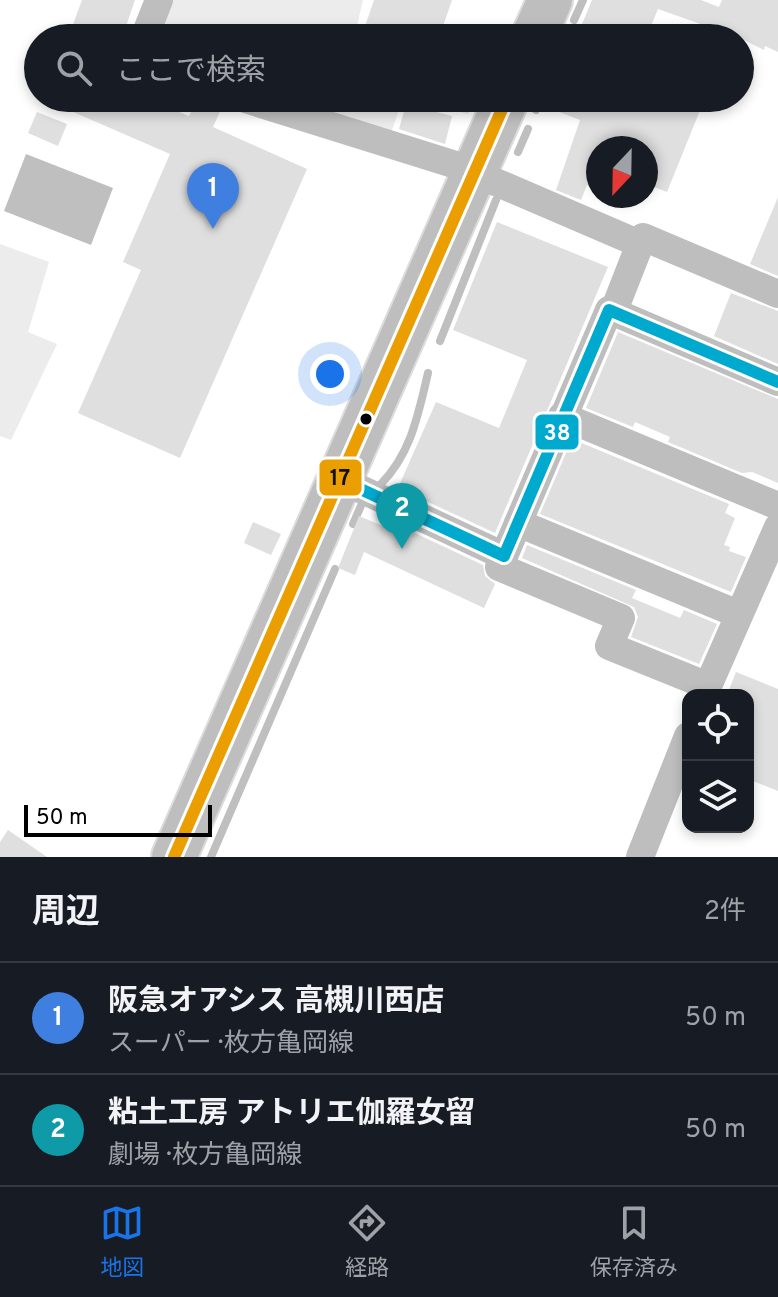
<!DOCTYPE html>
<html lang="ja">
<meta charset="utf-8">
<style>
body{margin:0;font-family:Overpass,"Noto Sans JP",sans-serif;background:#242831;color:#f1f3f6}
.controls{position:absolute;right:24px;bottom:24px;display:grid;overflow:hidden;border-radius:16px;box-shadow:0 4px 12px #0003}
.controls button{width:72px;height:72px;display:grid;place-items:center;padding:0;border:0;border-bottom:2px solid #363941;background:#171b24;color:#f1f3f6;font:40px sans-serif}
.compass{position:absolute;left:586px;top:136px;width:72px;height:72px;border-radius:50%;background:#171b24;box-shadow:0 4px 12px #0003;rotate:202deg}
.scale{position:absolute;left:24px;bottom:20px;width:188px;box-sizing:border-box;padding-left:8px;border:4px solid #000;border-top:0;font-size:22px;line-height:28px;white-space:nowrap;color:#000;-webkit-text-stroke:6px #fff;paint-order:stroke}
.you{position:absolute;left:330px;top:374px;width:28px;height:28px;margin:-20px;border:6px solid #fff;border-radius:50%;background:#1a73e8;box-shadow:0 0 0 12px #1a73e833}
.badge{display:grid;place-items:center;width:52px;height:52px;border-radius:50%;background:#1a73e8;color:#fff;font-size:26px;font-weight:700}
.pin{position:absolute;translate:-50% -66px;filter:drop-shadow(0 2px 4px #0008)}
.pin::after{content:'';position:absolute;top:42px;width:28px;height:24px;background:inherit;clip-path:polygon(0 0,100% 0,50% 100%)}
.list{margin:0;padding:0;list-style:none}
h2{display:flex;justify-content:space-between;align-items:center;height:104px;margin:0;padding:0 32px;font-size:34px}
h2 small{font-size:26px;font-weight:400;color:#9ea1a6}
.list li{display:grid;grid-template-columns:52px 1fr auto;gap:24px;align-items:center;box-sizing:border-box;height:112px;padding:0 32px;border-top:2px solid #363941}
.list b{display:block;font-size:30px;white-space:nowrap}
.list p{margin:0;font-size:26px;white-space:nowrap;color:#9ea1a6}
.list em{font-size:26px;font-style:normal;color:#9ea1a6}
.icon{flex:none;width:44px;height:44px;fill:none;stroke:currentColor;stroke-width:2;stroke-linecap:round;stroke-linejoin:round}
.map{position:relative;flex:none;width:778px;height:857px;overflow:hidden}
.search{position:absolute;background:#171b24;box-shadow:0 4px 12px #0003;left:24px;right:24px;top:24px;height:88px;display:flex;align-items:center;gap:20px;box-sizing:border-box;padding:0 28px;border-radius:44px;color:#9ea1a6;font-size:30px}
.sheet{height:328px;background:#171b24}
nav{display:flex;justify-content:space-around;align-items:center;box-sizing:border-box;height:112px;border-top:2px solid #363941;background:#171b24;font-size:22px;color:#9ea1a6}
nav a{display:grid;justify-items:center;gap:4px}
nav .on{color:#1a73e8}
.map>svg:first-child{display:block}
.green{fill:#ececec}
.water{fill:#bfbfbf}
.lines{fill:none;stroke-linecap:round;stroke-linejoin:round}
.stream{stroke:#bfbfbf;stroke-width:8}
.building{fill:#dfdfdf}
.primary-casing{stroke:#dbdbdb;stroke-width:48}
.street{stroke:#bebebe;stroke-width:28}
.primary{stroke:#bebebe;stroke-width:44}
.bus-1-casing{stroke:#fff;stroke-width:18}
.bus-2-casing{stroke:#fff;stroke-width:18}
.bus-1{stroke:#00a9ce;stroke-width:12}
.bus-2{stroke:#eb9e00;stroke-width:12}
.bus-dot{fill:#000;stroke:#fff;stroke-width:3}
.line-badge{stroke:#fff;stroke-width:3}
.badge-label{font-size:22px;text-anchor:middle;font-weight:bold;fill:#fff}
.pale-badge-label{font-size:22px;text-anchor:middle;font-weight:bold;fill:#111}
</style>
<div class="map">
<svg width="778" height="857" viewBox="0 0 778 857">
<rect width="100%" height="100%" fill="#fff"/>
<!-- green -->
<g class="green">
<path d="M167,0H363L356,30L346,29L343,38H152Z"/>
<path d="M331,98H403L390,136L325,114Z"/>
<path d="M408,98H474L468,114Z"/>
<path d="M0,244L49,262L28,332L57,344L11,440L0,436Z"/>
</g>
<!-- water -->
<path class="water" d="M26,154L113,188L91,245L4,211Z"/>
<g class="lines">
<!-- stream -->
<g class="stream">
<path d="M574,20L583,0"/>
<path d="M567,38V37"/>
<path d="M536,110L541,98"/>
<path d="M518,152L528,129"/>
<path d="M440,341L496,200"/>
<path d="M380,485C411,454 418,415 428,373"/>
<path d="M353,524L363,501"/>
<path d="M211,857L335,569"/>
</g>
</g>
<!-- building -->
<g class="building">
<path d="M82,0H135L122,38H68Z"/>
<path d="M374,0H452L439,38H379L363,32Z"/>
<path d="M592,0H701L719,7L722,0H778V52L765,46L764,50L740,38L658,9L646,38L615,27L613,31L607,29L605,33L582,24Z"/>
<path d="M41,98H97L122,108L126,98H145L189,116L198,98L224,103L213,127L307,169L180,458L78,413L141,270L123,262L170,154Z"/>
<path d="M532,98H705L667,192L646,184V148H598V189L587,185L581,200L556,190L580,120L531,101Z"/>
<path d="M406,104L452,116L445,144L399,129Z"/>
<path d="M37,112L67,124L58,146L28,133Z"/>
<path d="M778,197V276L750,264Z"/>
<path d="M497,222L608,267L495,533L398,488L436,402L499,428L527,360L453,330Z"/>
<path d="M731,293L778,311V364L714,336Z"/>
<path d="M618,332L778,399V483L752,472L742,473L668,442L670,437L635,422L633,427L586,408Z"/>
<path d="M572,439L729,504L725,513L735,518L724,545L730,547L729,551L746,557L731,592L540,514Z"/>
<path d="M359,516L383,526L385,519L483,565L485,576L495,584L484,608L364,552L355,575L338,568Z"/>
<path d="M253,522L281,534L271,555L244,543Z"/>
<path d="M527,545L636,590L632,598L680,618L684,610L717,624L699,664L631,637L638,617L634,607L522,558Z"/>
<path d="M736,672L778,689V791L748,779V695H727Z"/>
<path d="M8,830L47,857H0V842Z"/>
</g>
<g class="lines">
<defs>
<g id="primary">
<path d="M533,38L550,0"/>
<path d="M174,857L507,98"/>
</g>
</defs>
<!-- primary casing -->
<use href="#primary" class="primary-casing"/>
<!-- street -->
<g class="street">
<path d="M144,38L159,0"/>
<path d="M242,98L456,165L640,244L643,237L778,294"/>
<path d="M613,313L640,244"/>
<path d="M562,416L778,506"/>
<path d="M339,479L504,556L609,310L778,382"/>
<path d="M518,523L738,614"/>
<path d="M504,556L499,567L621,618L609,646L708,686"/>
<path d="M704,695L778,527"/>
<path d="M640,857L688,736"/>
</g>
<!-- primary -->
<use href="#primary" class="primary"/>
<defs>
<path id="bus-1" d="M339,479L504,556L609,310L778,382"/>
<path id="bus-2" d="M174,857L507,98"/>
</defs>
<!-- bus-1 casing -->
<use href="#bus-1" class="bus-1-casing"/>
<!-- bus-2 casing -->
<use href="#bus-2" class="bus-2-casing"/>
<!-- bus-1 -->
<use href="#bus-1" class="bus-1"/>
<!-- bus-2 -->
<use href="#bus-2" class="bus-2"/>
</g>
<!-- markers -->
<circle class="bus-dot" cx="366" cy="419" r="7"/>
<g class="line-badge">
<rect x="534" y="413" width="46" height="38" rx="8" fill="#00a9ce"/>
<rect x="318" y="458" width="45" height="39" rx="8" fill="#eb9e00"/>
</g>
<g class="badge-label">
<text x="557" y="440">38</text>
</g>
<g class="pale-badge-label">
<text x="340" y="485">17</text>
</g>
</svg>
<div class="controls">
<button><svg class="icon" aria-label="locate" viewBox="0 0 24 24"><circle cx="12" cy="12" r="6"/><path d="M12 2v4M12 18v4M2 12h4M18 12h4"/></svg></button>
<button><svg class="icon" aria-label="layers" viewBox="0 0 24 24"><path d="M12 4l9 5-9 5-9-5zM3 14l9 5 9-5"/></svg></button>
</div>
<svg class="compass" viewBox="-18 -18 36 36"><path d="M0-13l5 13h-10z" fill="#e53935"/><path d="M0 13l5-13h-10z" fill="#9ea1a6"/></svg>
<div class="scale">50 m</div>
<div class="you"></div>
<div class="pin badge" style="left:213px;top:229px;background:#3f7fe0">1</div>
<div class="pin badge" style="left:402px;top:549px;background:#0f9aa8">2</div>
<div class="search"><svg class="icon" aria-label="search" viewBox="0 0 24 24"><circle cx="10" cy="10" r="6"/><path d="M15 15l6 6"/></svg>ここで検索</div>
</div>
<section class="sheet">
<h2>周辺<small>2件</small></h2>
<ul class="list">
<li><span class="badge" style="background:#3f7fe0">1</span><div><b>阪急オアシス 高槻川西店</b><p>スーパー · 枚方亀岡線</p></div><em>50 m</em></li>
<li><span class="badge" style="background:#0f9aa8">2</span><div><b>粘土工房 アトリエ伽羅女留</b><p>劇場 · 枚方亀岡線</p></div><em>50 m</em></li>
</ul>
</section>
<nav>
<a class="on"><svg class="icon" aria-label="map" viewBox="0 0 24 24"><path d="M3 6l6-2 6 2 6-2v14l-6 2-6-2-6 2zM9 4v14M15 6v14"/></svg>地図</a>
<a><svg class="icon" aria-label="directions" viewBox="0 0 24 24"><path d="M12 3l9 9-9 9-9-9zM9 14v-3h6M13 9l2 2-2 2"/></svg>経路</a>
<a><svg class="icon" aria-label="saved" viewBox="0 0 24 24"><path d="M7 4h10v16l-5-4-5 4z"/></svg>保存済み</a>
</nav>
